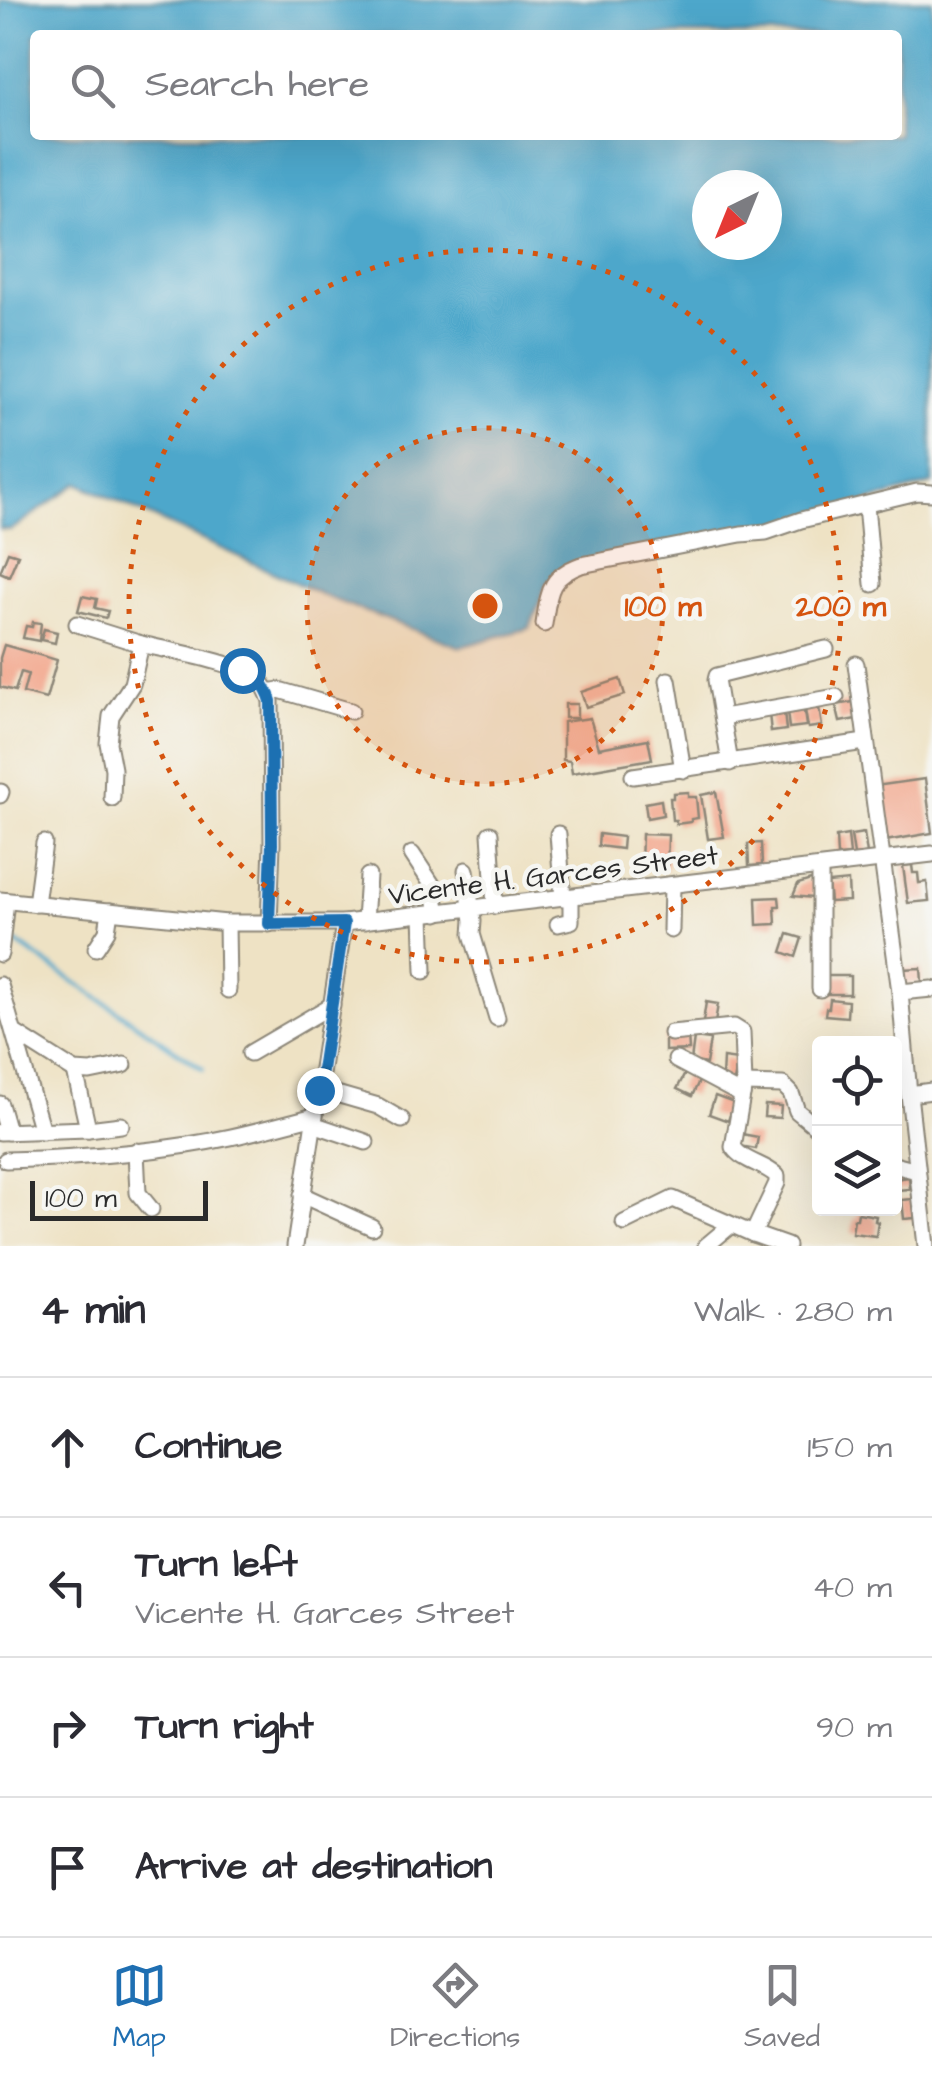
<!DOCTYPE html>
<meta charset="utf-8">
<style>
body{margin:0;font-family:"Architects Daughter",sans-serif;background:#f2f2f3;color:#2b2b33}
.controls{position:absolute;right:30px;bottom:30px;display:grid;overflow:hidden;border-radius:10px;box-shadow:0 10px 40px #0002}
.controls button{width:90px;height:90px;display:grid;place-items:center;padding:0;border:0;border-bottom:2px solid #e1e1e2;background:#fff;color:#2b2b33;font:50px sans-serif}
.compass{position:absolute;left:692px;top:170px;width:90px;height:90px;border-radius:50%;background:#fff;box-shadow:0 10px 40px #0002;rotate:223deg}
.scale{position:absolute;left:30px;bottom:25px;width:178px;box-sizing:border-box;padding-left:10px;border:5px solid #2b2b2b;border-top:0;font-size:28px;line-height:35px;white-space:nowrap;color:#2b2b2b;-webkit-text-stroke:8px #f6f6f2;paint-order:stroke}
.stop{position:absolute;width:30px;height:30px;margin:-22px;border:8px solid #1f6fb2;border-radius:50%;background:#fff}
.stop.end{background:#1f6fb2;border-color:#fff;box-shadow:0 2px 10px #0008}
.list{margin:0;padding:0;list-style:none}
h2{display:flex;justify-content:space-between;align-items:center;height:130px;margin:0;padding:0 40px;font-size:42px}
h2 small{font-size:32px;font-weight:400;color:#7c7c81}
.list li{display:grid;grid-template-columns:65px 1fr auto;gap:30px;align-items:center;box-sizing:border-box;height:140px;padding:0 40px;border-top:2px solid #e1e1e2}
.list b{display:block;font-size:38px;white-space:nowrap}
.list p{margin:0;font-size:32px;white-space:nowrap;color:#7c7c81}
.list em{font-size:32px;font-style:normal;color:#7c7c81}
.icon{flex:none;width:55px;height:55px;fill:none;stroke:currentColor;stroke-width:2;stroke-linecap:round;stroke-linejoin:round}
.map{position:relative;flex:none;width:932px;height:1246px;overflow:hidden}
.search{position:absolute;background:#fff;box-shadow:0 10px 40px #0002;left:30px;right:30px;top:30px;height:110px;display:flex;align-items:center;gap:25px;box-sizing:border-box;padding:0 35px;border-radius:10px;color:#7c7c81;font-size:38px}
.sheet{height:690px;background:#fff}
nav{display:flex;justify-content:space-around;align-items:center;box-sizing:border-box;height:140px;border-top:2px solid #e1e1e2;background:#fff;font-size:28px;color:#7c7c81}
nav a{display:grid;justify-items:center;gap:5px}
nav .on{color:#1f6fb2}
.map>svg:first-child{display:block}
.water{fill:#4ea7cb;stroke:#3c697b;stroke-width:2.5;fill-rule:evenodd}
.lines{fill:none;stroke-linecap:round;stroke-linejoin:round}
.stream{stroke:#4ea7cb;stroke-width:4}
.building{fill:#f29e81}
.minor-casing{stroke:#8c8678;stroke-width:19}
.minor{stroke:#fff;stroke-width:15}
.route{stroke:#1f6fb2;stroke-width:12}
.ring{fill:none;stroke:#d5540f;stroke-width:5;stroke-dasharray:5 10}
.labels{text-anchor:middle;stroke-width:9;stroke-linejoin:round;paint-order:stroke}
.street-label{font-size:28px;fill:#2b2b2b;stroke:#f6f6f2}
.centre{fill:#d5540f;stroke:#f6f6f2;stroke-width:5}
.ring-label{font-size:30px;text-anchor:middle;font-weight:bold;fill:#d5540f;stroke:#f6f6f2;stroke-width:9;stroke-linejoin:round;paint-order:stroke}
</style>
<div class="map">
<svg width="932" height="1246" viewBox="0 0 932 1246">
<rect width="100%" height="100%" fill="#f6f6f2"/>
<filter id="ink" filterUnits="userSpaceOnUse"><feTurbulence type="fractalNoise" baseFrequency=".01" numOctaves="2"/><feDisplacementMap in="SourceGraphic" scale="20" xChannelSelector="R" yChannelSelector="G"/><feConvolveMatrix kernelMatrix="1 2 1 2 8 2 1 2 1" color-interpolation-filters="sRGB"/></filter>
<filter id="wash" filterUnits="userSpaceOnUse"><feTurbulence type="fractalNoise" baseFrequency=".0048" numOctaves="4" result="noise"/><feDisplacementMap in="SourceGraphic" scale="40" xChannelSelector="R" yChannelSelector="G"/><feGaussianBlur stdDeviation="2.25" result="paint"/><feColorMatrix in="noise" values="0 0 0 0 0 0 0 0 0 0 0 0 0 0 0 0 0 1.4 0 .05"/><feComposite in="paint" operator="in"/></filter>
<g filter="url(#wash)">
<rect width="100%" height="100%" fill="#eee2c4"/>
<!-- water -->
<path class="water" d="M0,0H932V484L760,531L617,556L547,583L530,628L460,647L329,598L78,483L11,530L0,529ZM35,35H897V135H35ZM707,185H767V245H707Z"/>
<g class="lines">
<!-- stream -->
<path class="stream" d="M8,937L203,1069"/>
</g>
<g id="blocks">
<!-- building -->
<g class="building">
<path d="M8,552L18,555L9,576L0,572Z"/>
<path d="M82,596L97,599L95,608L108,611L106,618L78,611Z"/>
<path d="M33,622L41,623L39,641L23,638L26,626L32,627Z"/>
<path d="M44,629L57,632L55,643L41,640Z"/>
<path d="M4,645L57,660L46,699L23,693L28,674L21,672L15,691L0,687V658Z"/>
<path d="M620,679L625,695L586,707L581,692Z"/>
<path d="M853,702L856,719L840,722L836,705Z"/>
<rect x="565" y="704" width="12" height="14"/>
<path d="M819,708L822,726L808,728L805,710Z"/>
<path d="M804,711L806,726L789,728L787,712Z"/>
<path d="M784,713L786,730L771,732L769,714Z"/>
<path d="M590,718L599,748L648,739L652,759L572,773L570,761L563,760V722Z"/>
<path d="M925,779L932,833L885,841L875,786Z"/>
<path d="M688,792V797H696L698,818L691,819V822L676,824V820H672L670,798H673V793Z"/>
<path d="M716,792L724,837L708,839L701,795Z"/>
<path d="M661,800L663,815L647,818L645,803Z"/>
<path d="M864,833L867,854L854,855L851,835Z"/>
<path d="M599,834L623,837L622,849L598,846Z"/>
<path d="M642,834L668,835L667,869L641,868Z"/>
<path d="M848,835L850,855L837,856L836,837Z"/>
<path d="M761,843L762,865L749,866L748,844Z"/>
<path d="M912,865L913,873H918L919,883L927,882L929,901L908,903L903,866Z"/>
<path d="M814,879L812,898L793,896L798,884Z"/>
<path d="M848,881L849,901L830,902L828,883Z"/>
<path d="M779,897L780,906H775L776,924L757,925L756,898Z"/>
<path d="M788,934L802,938L796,957L782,952Z"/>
<path d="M921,968L922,982L903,984L902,969Z"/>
<rect x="826" y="976" width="24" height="18"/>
<path d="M830,999L848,1001L847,1017L825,1015L826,1008H829Z"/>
<path d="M706,1002L718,1004L715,1023L703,1022Z"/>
<path d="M688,1035L689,1050L665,1051V1036Z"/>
<path d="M694,1038L710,1040L706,1064L691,1061Z"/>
<path d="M723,1058L738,1060L734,1081L722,1078Z"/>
<path d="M686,1072L700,1079L692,1096L677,1089Z"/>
<path d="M715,1096L734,1103L728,1121L709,1114Z"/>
<path d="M765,1105L781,1106L780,1118L764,1117Z"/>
<path d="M742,1134L758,1137L756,1149L740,1146Z"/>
<path d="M909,1177L910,1189L896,1190L895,1179Z"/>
<path d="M913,1199L915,1218L904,1219L902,1200Z"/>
<path d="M858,1213L876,1216L875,1221L878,1222L876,1236L852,1233L854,1219H857Z"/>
</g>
</g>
</g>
<g filter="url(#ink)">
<use href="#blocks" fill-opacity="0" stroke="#8c8678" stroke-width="2.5"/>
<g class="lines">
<defs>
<g id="minor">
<path d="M866,505L873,584"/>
<path d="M77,624L141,644L132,684L111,716L108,743L113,769L112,798"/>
<path d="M544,624C549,593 548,577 581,565L741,534L766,532L801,520L917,492L932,493"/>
<path d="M141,644C170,651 238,662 259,680C266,686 268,693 271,701L272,844L269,924"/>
<path d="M856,664L900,992L909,1094L926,1246"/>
<path d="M668,680L683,770"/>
<path d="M268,692L279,690L351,711"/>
<path d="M723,717L836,697"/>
<path d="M730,763L716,680L717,676L826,649"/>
<path d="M633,776L865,742"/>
<path d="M0,795L1,792"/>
<path d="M490,834L495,906"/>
<path d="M558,834L563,898"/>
<path d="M412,854L433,886L438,913"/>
<path d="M820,868V989"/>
<path d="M466,870L473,921L472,934L497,1018"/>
<path d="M0,900L227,923H344L932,854"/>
<path d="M36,904L44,843"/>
<path d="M422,915L424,971"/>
<path d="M365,921L368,876"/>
<path d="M227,923L228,990"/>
<path d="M558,924L571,921V897"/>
<path d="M671,930L672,885"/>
<path d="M96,948L107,931L110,911"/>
<path d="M0,954L6,901"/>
<path d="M0,985L42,1131"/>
<path d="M900,992L932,989"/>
<path d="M15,1033L75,1071L90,1072L124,1065"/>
<path d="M671,1033L734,1027L742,1032L744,1084L733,1147C743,1162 765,1164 777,1176V1183L753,1234L787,1246"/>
<path d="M250,1053L332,1005"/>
<path d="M676,1060L742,1095"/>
<path d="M75,1071L88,1129"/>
<path d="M744,1084L783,1085L791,1093L797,1111L820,1130"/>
<path d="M319,1089L378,1106L402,1120"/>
<path d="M909,1094L932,1091"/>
<path d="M0,1104L8,1132"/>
<path d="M313,1124L366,1142"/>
<path d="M0,1132L88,1129L121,1125"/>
<path d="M136,1151L138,1193L151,1209"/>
<path d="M6,1160C81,1158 157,1153 231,1137C259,1131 287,1123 315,1116"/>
<path d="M894,1165L917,1171"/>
<path d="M302,1195L372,1227"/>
<path d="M624,1223L673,1199L753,1234"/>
<path d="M295,1246L344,923"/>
<path d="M706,1246L731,1225"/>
</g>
</defs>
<!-- minor casing -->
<use href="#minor" class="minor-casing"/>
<!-- minor -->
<use href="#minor" class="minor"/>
</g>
</g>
<g class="lines" filter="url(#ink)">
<!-- route -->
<path class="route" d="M242,670C258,677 266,684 271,701L272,844L269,924L344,923L319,1090"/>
</g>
<!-- distance rings -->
<circle cx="485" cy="606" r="178" fill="#d5540f" fill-opacity=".12"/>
<g class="ring">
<circle cx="485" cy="606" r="178"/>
<circle cx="485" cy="606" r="356"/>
</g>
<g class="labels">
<!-- street labels -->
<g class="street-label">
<text transform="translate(553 874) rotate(-7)" y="10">Vicente H. Garces Street</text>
</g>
</g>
<circle cx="485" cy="606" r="15" class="centre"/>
<g class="ring-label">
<text x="663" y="616">100 m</text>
<text x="841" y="616">200 m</text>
</g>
</svg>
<div class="controls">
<button><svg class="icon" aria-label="locate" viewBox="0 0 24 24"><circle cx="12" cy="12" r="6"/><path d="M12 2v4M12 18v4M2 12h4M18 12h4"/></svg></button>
<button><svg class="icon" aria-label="layers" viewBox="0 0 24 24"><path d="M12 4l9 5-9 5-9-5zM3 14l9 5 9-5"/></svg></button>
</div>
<svg class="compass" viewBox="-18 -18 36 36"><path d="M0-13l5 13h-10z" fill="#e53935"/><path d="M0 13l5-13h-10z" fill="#7c7c81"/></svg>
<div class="scale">100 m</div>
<div class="stop" style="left:242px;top:670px"></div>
<div class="stop end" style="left:319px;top:1090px"></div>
<div class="search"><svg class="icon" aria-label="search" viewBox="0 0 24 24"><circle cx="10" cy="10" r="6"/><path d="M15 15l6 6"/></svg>Search here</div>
</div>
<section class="sheet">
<h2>4 min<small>Walk · 280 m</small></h2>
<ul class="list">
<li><svg class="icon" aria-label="ahead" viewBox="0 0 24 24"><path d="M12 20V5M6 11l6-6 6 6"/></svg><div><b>Continue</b></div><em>150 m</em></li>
<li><svg class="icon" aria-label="left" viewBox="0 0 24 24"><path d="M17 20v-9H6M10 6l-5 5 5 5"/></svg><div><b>Turn left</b><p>Vicente H. Garces Street</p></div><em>40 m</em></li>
<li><svg class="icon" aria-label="right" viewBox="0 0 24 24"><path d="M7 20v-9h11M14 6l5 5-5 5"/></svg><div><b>Turn right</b></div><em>90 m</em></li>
<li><svg class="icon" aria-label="arrive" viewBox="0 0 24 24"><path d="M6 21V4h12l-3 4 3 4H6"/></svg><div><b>Arrive at destination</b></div></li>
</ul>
</section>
<nav>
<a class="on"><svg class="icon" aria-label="map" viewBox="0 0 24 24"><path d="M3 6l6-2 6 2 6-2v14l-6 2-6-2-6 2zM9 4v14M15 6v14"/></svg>Map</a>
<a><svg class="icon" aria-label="directions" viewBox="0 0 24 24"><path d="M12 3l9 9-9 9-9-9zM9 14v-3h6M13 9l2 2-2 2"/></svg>Directions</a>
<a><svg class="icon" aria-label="saved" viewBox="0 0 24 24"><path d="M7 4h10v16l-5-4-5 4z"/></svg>Saved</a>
</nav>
